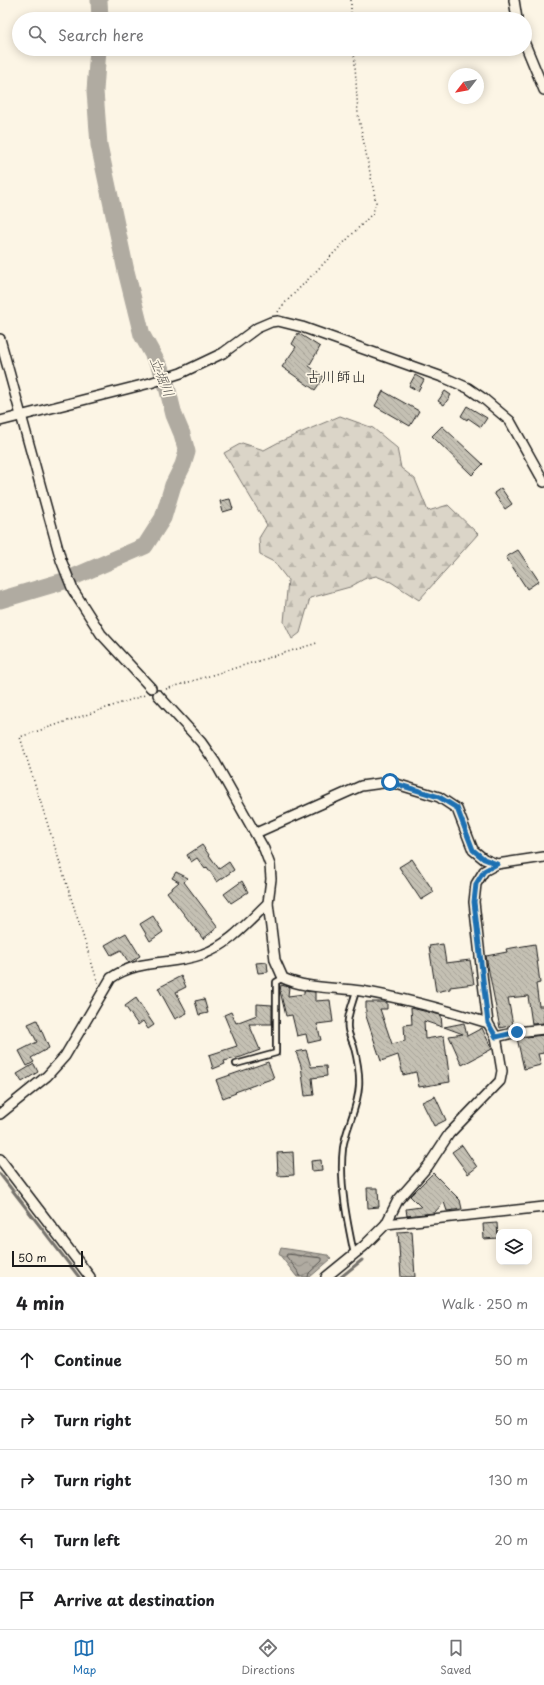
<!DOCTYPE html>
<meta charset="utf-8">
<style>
body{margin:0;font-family:"Playpen Sans","Klee One",sans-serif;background:#f2f2f2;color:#202124}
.controls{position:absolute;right:12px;bottom:12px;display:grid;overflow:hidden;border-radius:8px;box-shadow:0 2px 10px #0003}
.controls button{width:36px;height:36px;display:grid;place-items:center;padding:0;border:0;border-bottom:1px solid #e0e0e0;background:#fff;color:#202124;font:20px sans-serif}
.compass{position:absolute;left:448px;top:68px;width:36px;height:36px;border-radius:50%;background:#fff;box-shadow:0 2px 10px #0003;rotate:239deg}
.scale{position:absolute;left:12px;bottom:10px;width:71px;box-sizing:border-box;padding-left:4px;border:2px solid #1c1c1c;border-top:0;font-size:11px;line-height:14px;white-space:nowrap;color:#1c1c1c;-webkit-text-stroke:3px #fcf5e5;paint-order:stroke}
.stop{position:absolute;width:12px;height:12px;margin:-9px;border:3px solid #1f6fb2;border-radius:50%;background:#fff}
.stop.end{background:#1f6fb2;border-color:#fff;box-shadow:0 1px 4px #0008}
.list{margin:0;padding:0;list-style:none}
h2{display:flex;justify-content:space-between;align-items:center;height:52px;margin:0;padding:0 16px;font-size:17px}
h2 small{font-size:13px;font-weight:400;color:#757577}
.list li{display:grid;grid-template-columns:26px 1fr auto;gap:12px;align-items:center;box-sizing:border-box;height:60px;padding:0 16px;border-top:1px solid #e0e0e0}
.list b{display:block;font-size:15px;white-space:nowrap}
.list em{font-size:13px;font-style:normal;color:#757577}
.icon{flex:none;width:22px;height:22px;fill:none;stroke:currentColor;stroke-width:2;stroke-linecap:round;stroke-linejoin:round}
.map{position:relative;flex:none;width:544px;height:1277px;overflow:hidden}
.search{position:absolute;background:#fff;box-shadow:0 2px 10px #0003;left:12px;right:12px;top:12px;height:44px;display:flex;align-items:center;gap:10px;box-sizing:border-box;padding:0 14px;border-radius:22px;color:#757577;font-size:15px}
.sheet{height:352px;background:#fff}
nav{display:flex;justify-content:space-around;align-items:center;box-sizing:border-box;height:56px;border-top:1px solid #e0e0e0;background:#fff;font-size:11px;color:#757577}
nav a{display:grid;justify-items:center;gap:2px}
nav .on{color:#1f6fb2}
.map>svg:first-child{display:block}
.forest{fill:url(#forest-firs);stroke:#7c7872}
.water{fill:url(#water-waves);stroke:#75726c}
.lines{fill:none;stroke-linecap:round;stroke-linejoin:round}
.shore{stroke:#575551;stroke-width:1}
.stream{stroke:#75726c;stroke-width:3}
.river{stroke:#b0aba1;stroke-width:17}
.building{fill:url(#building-back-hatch);stroke:#1c1c1c}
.lane-casing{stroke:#1c1c1c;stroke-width:8}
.street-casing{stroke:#1c1c1c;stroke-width:12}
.path{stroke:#1c1c1c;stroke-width:1.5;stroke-dasharray:1 3;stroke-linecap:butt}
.lane{stroke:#fcf5e5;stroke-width:4.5}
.street{stroke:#fcf5e5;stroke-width:9}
.route{stroke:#1f6fb2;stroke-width:5}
.labels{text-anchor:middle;stroke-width:3.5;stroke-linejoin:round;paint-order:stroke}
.water-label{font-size:14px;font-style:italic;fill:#575551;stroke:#fcf5e5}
.quarter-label{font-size:15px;fill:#1c1c1c;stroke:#fcf5e5}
</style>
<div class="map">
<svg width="544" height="1277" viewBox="0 0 544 1277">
<defs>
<pattern id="forest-firs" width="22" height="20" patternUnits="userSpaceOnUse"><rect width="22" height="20" fill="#dbd5c8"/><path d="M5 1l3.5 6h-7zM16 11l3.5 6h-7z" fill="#bbb6ab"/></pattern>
<pattern id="water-waves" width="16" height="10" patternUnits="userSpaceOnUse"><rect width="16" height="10" fill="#b0aba1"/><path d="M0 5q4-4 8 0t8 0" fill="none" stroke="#8e8a82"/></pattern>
<pattern id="building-back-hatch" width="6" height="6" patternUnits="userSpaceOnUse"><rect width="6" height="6" fill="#c4c0b3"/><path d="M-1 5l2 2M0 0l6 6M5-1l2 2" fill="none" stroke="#a8a499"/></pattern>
</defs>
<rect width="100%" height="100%" fill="#fcf5e5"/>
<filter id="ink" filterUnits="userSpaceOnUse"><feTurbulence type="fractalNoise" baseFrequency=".025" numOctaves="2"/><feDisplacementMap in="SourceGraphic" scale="8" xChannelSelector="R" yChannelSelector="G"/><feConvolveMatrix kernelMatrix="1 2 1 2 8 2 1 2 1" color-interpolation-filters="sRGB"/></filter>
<g filter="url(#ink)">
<!-- forest -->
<path class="forest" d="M340,416L373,428L397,448L401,468L415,479L428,511L448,505L478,534L419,600L391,582L376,576L364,579L350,587L310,598L300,633L292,639L284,622L288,580L274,562L260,555L259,538L267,525L224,453L242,443L264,450L279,442Z"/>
<!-- water -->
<path class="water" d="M281,1248L328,1255L331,1259L310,1277H297L279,1254Z"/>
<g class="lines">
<!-- shore -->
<path class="shore" d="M300,1277L299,1273L286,1256L287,1254L322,1258V1261L309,1273L308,1277"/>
<!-- stream -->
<g class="stream">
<path d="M0,1174L79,1277"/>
<path d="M341,1277L362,1260"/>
</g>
<!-- river -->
<g class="river">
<path d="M99,0L100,19"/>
<path d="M0,600L64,581L145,546L163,518L173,485L183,465L187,452L182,434L174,415L164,375L142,335L126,271L99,145L95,91L98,49"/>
</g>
</g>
<!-- building -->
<g class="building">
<path d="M298,333L320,347L309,366L324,377L315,390L282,367L296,347L292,344Z"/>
<path d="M415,375L424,380L418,391L409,386Z"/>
<path d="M383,391L419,411L410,426L375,406Z"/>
<path d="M445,391L451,395L444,405L438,401Z"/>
<path d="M467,406L487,418L481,427L468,418L467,420L461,416Z"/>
<path d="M442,426L483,464L472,475L432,436Z"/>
<path d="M501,488L512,504L505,509L494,493Z"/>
<path d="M230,499L233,509L223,512L220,501Z"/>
<path d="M518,550L539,581L527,589L506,557Z"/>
<path d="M202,845L219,869L229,862L234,870L217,882L207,867L205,869L197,858L191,862L187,855Z"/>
<path d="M412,859L434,892L421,900L399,867Z"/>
<path d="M176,872L188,878L184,882L218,927L203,939L167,892L179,882L172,878Z"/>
<path d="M242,881L248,892L231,903L224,894Z"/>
<path d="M153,916L163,932L150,941L140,924Z"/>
<path d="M126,933L140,956L129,963L121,950L111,955L105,945Z"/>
<path d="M443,944L446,963L470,960L474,984L450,987V989L436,992L429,946Z"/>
<path d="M535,944L540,983L536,984L539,1006H544V1023L532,1024L528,996L508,998L513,1025L500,1028L486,956L507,952L506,949Z"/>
<path d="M267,962L268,972L258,973L256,963Z"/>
<path d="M181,976L186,987L176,992L187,1013L175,1019L158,988Z"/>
<path d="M281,985L289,987L288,996L304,994V991L315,992V1001L330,1000L333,1022L317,1024L321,1040L308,1043L306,1034L297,1036L292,1015L286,1016L280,991Z"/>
<path d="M136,998L154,1025L148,1029L143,1021L138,1025L125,1006Z"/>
<path d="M204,999L208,1013L199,1015L195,1001Z"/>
<path d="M366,1002H387V1009H380L392,1044L405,1041L404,1025L412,1024L411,1008L441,1015L442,1027L424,1021L425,1039L444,1036L450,1082L419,1087L416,1072L403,1075L398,1055L381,1061L366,1016Z"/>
<path d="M257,1004L272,1005V1024H249L260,1050L241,1057L224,1061L225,1064L213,1069L209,1055L237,1046L224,1015L231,1012L236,1023L257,1015Z"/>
<path d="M37,1020L49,1048L31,1058L34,1062L27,1066L19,1051L37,1042L28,1024Z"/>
<path d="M464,1023L467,1036L482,1028L492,1049L462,1065L449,1036L463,1034L444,1027Z"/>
<path d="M544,1035V1053L538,1054L541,1065L524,1069L517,1038Z"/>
<path d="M306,1050L311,1067L326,1066L327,1076L312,1078L314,1095L305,1096L301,1066L296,1052Z"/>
<path d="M268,1062L274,1078L235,1092L236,1093L223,1098L216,1080Z"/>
<path d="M34,1064L38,1072L22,1082L17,1074Z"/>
<path d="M435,1096L446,1120L434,1126L422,1102Z"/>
<path d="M462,1145L477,1167L468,1174L452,1152Z"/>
<path d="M293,1152L294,1175L278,1176L277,1153Z"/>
<path d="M321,1160L322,1170L312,1171L311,1161Z"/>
<path d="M433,1173L460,1200L462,1209L447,1211L444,1202L434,1213L407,1216L406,1209L421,1207L410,1196Z"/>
<path d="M367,1188H378L379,1207L368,1208Z"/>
<path d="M497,1223L498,1238L484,1239L483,1224Z"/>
<path d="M412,1231L415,1277H401L398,1232Z"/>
</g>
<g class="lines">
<defs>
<g id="lane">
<path d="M236,1064L276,1053V982L283,978"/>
<path d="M354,1254C347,1221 339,1182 343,1148C346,1127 358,1108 359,1086C360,1074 357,1059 354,1047C352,1041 349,1035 348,1029C346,1017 353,1003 356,991"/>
</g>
<g id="street">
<path d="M514,0L517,19"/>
<path d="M525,44L544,90"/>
<path d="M0,339L61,560L73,590L101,634L151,688"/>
<path d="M0,421L150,383L181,373L223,353L257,328L271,322L278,321L302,327L445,378L468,388L484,399L510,421L544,482"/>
<path d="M158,695L201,742L215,762L264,849L270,865L271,879L268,903L275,960L283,978C306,989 336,987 361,991C404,998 446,1010 488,1023"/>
<path d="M256,833L361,786L390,782L439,797L457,809L473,850L484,859L497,864"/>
<path d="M496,1037L517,1032L544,1029"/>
<path d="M0,1114L47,1076L65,1056L111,978C140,958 171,966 203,954C229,945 249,921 268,903"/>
<path d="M0,1159L90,1277"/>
<path d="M386,1224L544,1207"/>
<path d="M326,1277L364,1246L386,1224L398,1200L428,1166L449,1134L500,1081L502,1071L499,1053L496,1037L488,1023L483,983L474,902L476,884L484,871L497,864L544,857"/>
</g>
</defs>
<!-- lane casing -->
<use href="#lane" class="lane-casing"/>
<!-- street casing -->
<use href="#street" class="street-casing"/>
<!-- path -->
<g class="path">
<path d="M351,0V19"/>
<path d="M278,312L282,306L373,213L376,202L358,114L354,49"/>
<path d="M166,689L317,643"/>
<path d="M98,983L20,737L145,695"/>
</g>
<!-- lane -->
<use href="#lane" class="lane"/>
<!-- street -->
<use href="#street" class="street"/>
</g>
</g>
<g class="lines" filter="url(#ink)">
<!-- route -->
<path class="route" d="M390,782L439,797L457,808L473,850L484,859L497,864L484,871L476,884L474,902L488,1023L496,1037L517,1032"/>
</g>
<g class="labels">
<!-- water labels -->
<g class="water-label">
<text transform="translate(162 377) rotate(68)" y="5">立堀川</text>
</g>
<!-- quarter labels -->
<g class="quarter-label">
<text x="336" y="382">古川師山</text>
</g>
</g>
</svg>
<div class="controls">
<button><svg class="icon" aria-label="layers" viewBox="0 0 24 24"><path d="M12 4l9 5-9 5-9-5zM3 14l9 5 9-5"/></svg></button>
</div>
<svg class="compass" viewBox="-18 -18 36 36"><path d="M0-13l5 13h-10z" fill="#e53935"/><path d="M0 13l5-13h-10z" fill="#757577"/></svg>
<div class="scale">50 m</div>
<div class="stop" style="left:390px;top:782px"></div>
<div class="stop end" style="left:517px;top:1032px"></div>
<div class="search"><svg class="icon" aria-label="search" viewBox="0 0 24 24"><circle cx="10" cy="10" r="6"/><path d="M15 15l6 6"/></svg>Search here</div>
</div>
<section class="sheet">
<h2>4 min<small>Walk · 250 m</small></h2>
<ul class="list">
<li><svg class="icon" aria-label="ahead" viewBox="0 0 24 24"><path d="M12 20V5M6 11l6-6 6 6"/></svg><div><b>Continue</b></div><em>50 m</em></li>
<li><svg class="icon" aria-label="right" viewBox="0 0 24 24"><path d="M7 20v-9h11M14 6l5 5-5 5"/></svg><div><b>Turn right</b></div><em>50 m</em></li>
<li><svg class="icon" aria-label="right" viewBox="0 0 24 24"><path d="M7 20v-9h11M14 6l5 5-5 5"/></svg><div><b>Turn right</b></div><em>130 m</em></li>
<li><svg class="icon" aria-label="left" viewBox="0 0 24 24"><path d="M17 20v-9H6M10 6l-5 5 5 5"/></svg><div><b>Turn left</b></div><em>20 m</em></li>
<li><svg class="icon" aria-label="arrive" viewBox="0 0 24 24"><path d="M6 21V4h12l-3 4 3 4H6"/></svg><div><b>Arrive at destination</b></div></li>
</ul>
</section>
<nav>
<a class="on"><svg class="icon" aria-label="map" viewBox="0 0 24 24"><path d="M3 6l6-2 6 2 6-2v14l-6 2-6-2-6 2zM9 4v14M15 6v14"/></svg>Map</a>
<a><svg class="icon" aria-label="directions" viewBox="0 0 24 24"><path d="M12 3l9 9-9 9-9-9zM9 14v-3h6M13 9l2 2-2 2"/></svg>Directions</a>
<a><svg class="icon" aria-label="saved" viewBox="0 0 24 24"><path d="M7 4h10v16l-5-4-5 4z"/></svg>Saved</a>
</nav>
